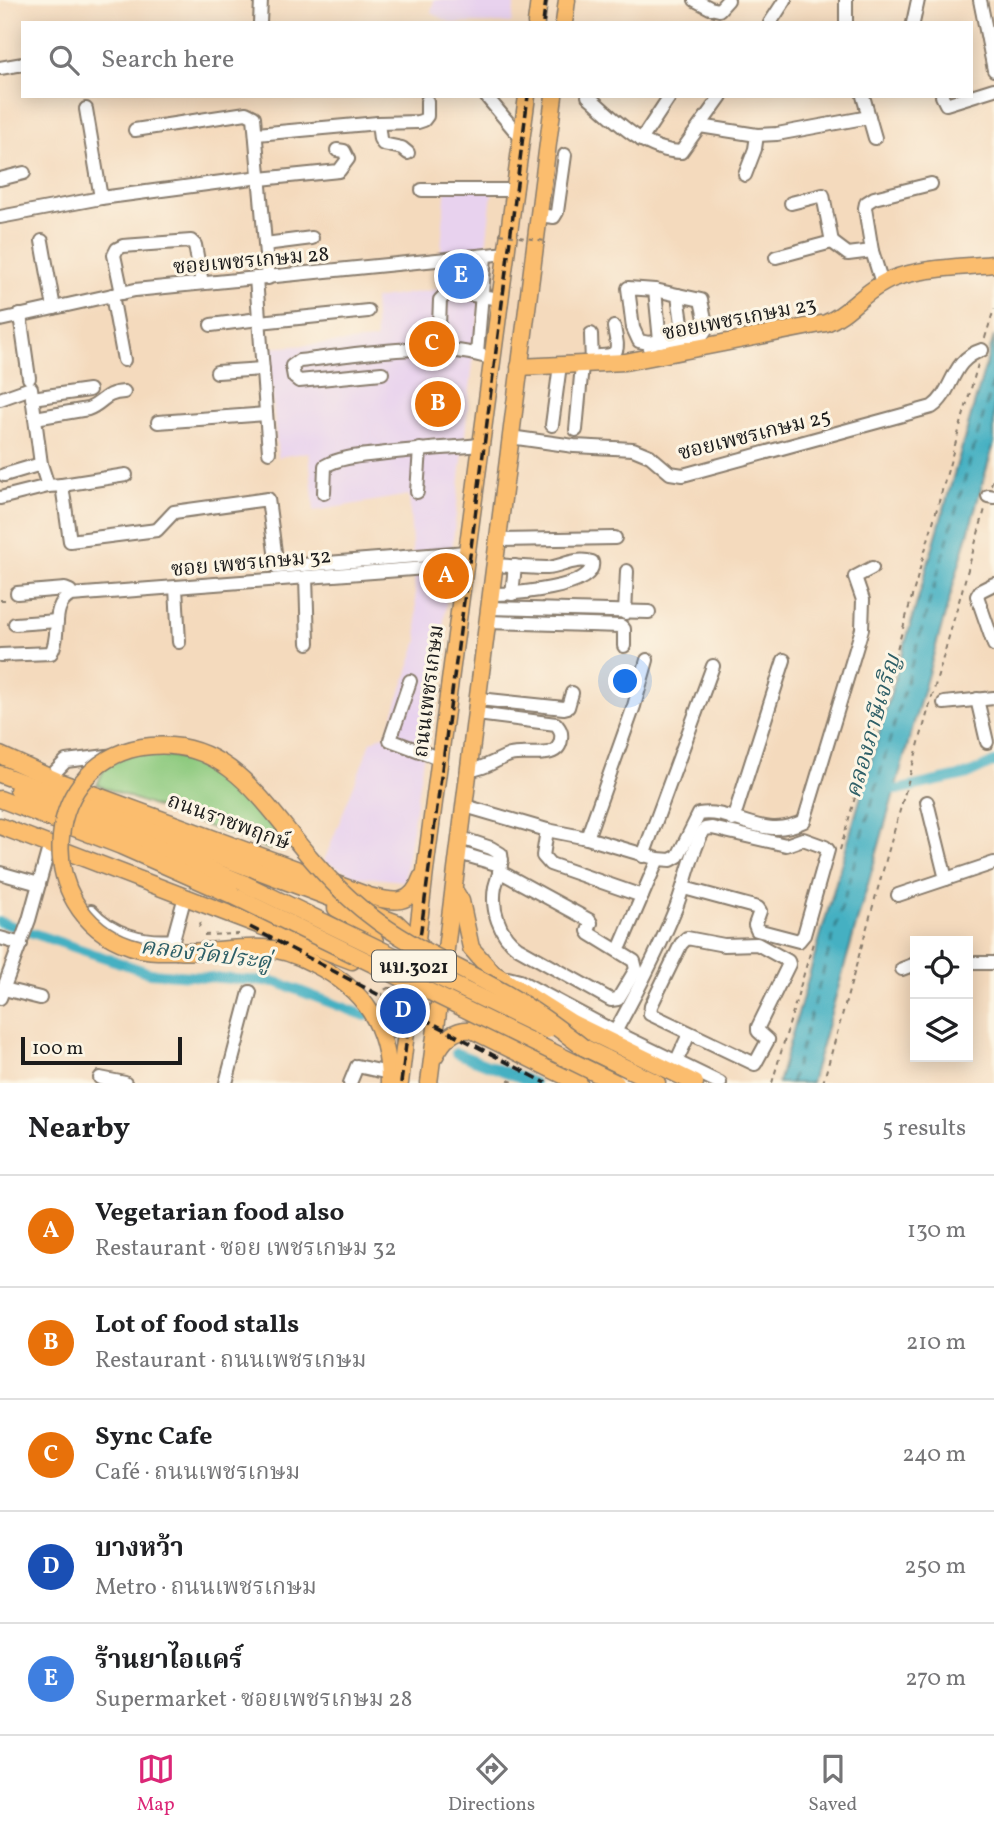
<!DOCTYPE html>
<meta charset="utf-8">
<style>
body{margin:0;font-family:Vollkorn,"Noto Serif Thai",serif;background:#f2f2f2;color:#202124}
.controls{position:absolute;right:21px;bottom:21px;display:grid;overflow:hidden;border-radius:0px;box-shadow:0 4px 18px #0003}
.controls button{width:63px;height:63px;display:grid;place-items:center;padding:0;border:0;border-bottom:2px solid #e0e0e0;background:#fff;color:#202124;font:35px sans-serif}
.scale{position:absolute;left:21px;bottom:18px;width:161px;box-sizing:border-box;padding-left:7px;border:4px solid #1c1c1c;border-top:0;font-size:19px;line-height:24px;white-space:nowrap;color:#1c1c1c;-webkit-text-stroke:5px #fcf5e5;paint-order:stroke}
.you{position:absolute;left:626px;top:682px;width:24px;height:24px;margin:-18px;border:5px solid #fff;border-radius:50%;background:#1a73e8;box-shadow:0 0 0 10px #1a73e833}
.badge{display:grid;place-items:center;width:46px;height:46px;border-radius:50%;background:#db2777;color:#fff;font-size:23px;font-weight:700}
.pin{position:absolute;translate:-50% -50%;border:4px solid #fff;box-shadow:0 2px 7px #0006}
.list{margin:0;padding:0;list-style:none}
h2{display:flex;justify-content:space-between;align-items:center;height:91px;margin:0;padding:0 28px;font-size:30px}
h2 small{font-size:23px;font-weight:400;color:#757577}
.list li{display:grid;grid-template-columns:46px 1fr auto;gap:21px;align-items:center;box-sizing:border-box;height:112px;padding:0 28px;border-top:2px solid #e0e0e0}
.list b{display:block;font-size:26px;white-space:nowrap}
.list p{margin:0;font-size:23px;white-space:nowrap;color:#757577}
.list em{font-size:23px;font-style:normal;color:#757577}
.icon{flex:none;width:38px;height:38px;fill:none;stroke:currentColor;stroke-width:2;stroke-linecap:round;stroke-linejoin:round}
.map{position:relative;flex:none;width:994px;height:1083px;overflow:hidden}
.search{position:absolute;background:#fff;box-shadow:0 4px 18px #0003;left:21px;right:21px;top:21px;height:77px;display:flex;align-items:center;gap:18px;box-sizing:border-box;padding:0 24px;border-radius:0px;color:#757577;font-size:26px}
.sheet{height:651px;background:#fff}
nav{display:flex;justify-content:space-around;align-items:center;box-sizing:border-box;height:98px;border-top:2px solid #e0e0e0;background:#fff;font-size:19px;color:#757577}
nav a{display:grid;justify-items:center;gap:4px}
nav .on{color:#db2777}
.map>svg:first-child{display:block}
.built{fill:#e8d2ee}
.green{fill:#8eca7f;stroke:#55734e;stroke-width:2}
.water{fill:#44b0c2;stroke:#30666f;stroke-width:2}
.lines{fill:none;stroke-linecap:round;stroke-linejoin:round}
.canal{stroke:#44b0c2;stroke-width:10}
.ferry{stroke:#2e5f67;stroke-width:2;stroke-dasharray:9 7;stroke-linecap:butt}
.minor-casing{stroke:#887b6c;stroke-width:16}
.major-casing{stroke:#887b6c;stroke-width:19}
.path{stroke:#887b6c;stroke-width:2;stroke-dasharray:5 5;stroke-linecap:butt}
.minor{stroke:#fff;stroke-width:12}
.major{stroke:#fbbd6e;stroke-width:16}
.rail{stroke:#1c1c1c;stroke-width:3.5;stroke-dasharray:10 5;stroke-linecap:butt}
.major-bridge-casing{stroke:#887b6c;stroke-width:19;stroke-linecap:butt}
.path-bridge{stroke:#887b6c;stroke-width:2;stroke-dasharray:5 5;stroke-linecap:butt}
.major-bridge{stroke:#fbbd6e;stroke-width:16}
.labels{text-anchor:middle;stroke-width:6;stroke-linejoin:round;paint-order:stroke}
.shield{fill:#fcf5e5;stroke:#5f5d58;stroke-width:2}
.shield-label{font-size:19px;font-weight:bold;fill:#1c1c1c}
.street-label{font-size:21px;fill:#1c1c1c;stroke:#fcf5e5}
.water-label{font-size:23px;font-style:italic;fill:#2e5f67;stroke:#fcf5e5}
</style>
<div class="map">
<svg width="994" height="1083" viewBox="0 0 994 1083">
<rect width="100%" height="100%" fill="#fcf5e5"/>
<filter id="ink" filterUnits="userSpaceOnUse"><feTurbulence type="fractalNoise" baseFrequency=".0143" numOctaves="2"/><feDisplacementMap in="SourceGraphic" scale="14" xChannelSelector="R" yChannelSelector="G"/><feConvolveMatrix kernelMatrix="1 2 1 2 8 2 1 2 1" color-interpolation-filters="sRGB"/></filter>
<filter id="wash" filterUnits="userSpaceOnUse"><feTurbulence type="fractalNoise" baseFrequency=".00686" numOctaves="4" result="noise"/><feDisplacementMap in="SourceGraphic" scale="28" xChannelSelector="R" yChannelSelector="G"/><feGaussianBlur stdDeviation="1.57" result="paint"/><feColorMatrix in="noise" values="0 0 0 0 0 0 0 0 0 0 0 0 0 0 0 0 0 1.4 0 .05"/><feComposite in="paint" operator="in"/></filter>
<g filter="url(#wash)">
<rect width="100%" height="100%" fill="#f4dabd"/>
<!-- built -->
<g class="built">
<path d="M434,0H515L512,23H452L431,13Z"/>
<path d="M446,184H493L443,630L404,881L355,876L324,861L371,742L387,733L418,641L409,495L314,511L309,452L278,457L268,348L376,340L374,299L438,289Z"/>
</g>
<!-- green -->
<path class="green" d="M113,748L186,758L239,783L277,829L270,850L97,785Z"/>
<!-- water -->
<path class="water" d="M994,336V443L811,1083H778Z"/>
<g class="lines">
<!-- canal -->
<g class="canal">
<path d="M880,787L897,790L969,774L994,762"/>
<path d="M0,922L150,973L276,982L366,1016"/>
<path d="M456,1053L534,1083"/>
</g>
<!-- ferry -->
<path class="ferry" d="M791,1083L994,378"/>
</g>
</g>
<g filter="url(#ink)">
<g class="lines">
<defs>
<g id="minor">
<path d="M695,0L710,8L719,10L728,0"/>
<path d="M980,0L994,70"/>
<path d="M260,23L261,0"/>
<path d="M770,23L785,0"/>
<path d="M846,23V0"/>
<path d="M913,23L918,0"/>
<path d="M0,68L23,64"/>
<path d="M486,96L522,139"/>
<path d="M588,96C615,120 644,151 681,152L721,96"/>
<path d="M863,96L875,138"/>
<path d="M942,96L946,104L994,89"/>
<path d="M86,109L101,198"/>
<path d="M378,123L380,139L383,144L402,148L408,153"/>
<path d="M700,126L757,135L777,134L869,117"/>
<path d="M135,130L246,113L254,117L268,278"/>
<path d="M257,134L378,123L418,122L424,120L427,116V101"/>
<path d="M641,140L670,96"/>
<path d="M745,175L755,149L757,135"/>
<path d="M0,179L24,173"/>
<path d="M260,179L339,171L348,159L344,151L337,150"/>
<path d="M422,190H516"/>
<path d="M791,203L823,195L832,242L848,254L872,251"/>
<path d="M538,215L554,217L557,212L565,155"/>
<path d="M0,217L101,198L260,177"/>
<path d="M42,241L54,308"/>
<path d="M265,244L312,238"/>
<path d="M776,257L832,242"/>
<path d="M256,278L269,452"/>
<path d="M882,283L872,251L865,208L866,203L874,198L931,184"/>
<path d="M655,290L660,341"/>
<path d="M122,293L114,255L117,249L123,246L191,241L195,245L202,283"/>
<path d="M112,295L124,360"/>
<path d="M678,295L684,337"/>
<path d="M20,315L29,378"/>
<path d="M0,320L135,290L507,253"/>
<path d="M259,322L368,311"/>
<path d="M211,325L259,319"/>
<path d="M591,334L592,364"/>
<path d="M649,343L703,334L707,328L701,300L655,290L628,288L633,328L639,341L649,343L652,357"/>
<path d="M438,350L440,300L445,295L451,292L501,299"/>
<path d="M477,354L485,256"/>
<path d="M599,356C623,356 617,346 614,327"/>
<path d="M217,372L263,369"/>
<path d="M382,373L299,381L294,377L292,366L299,361C360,354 434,339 493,359"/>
<path d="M32,398L89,390"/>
<path d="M0,399L31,388L41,464L48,486L62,485L70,541L157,530L174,512L268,499L277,567L467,552"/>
<path d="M35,418L88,409C104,403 103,393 124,392"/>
<path d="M158,422L266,414"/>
<path d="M552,425L560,365"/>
<path d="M576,430L582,365"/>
<path d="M510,437L574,446L633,449L650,456L670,473L683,475L932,407C954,392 950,360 982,350"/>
<path d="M4,475L41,464"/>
<path d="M62,485L126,475"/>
<path d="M417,492L420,449"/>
<path d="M324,493L325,466C340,457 361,456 378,454C412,450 447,448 481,445"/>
<path d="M988,496L994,497"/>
<path d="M0,498L48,486"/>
<path d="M497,540L615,538"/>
<path d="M306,577L308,643"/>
<path d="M994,584L980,591L977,596L994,645"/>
<path d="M176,588L179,642"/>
<path d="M17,593L65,589L70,591L71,595"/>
<path d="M491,594C510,594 597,589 592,562C574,557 562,567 547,568C529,568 512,566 494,565"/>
<path d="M512,594L515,566"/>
<path d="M489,608L649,612"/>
<path d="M625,613L627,571"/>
<path d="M488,622L621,626L624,629V646"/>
<path d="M15,624L57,621"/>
<path d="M0,655L51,653C62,635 49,606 71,595L465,565"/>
<path d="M410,681L390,740L441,759"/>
<path d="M479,699L564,708L568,707L572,693"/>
<path d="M977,699L987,742"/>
<path d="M944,703L994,698"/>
<path d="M469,770C485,769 495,760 510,755C526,750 559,762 561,739C562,732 560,729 556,724L477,714"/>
<path d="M49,778L66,761L115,755"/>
<path d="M927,802L946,879"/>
<path d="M465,806L547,830L587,838L658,859L671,860L678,856L699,814C735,808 761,842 804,821L862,629L863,600L855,577L872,568"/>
<path d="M733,820L784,660"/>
<path d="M547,830L543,856L550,864L642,896"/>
<path d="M461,838L491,848L501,854C503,865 498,876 495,887C491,909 499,935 518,948L611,1000L618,999L636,969L634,961L590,934L588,931L591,923L589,920L499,871"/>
<path d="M587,838L634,706L647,660"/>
<path d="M459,853L493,863L502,860"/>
<path d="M643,856L713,666"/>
<path d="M0,873L39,884"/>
<path d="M898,895L994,863"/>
<path d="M91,911C111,934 144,943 173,940L185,896"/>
<path d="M0,938L21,944"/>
<path d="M687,938L724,945L757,944L788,961L789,964L758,1027V1031L768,1040L755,1064L650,1014L651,1006L681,944Z"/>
<path d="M621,945L658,859"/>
<path d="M968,963H994"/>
<path d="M902,969L915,964"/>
<path d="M508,978L520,981L615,1032L720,1083"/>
<path d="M4,989L40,998"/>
<path d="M0,998L29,920L50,844"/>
<path d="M615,1032C637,992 658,952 675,910C684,890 693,844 705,829L712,828L786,845L803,839L825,847L828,850L804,935L799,941L757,930L755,925L760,911L758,908L684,888"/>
<path d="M676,1062L689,1034"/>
<path d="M100,1078L125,1083"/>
<path d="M226,1083L250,992"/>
<path d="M350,1083L357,1066L389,1073"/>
</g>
<g id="major">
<path d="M536,23L539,0"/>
<path d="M564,23L567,0"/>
<path d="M519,367L625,362L826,323C847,315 860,296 880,285C906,268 963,267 994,264"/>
<path d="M0,755L60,782L369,896C393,902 411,907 421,878"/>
<path d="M0,774L397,923L420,945"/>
<path d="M18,790L245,884"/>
<path d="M0,799L121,846L234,896"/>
<path d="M0,826L352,961"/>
<path d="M456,893L461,901L471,948L493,973L572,1023L695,1083"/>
<path d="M336,908C353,918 370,924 376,944L370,955"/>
<path d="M177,951C205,954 234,946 263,948C280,949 299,956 314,964C364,989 389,1026 389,1083"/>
<path d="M583,1047L657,1083"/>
<path d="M435,1056C443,1040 454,1028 472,1030L579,1083"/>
<path d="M400,1083L426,863L527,96"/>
<path d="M429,1083L554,96"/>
</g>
</defs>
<!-- minor casing -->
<use href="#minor" class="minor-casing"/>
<!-- major casing -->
<use href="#major" class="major-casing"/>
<!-- path -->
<g class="path">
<path d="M985,338L994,309"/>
<path d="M991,485L994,476"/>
<path d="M0,600H9"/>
<path d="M840,850L978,364"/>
<path d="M199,927L202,919"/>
<path d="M204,935L242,934"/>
<path d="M388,988H401L403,997L393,1040L385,1018L382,991Z"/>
<path d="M508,1080L516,1083"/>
<path d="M772,1083L813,943"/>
<path d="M823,1083L985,509"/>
</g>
<!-- minor -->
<use href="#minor" class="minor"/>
<!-- major -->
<use href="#major" class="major"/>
<!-- rail -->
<g class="rail">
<path d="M543,23L546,0"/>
<path d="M250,927L546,1083"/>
<path d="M401,1083L479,486L528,96"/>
</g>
<defs>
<g id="major-bridge">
<path d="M245,884L547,1030"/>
<path d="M234,896L616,1083"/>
<path d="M177,951C161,951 146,952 130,946C28,912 41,755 151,746C228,739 264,804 308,855C326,876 346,897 368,914C409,947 460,967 505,993C533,1009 558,1028 583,1047"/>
</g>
</defs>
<!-- major-bridge casing -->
<use href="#major-bridge" class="major-bridge-casing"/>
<!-- path-bridge -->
<path class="path-bridge" d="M499,234L545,241"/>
<!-- major-bridge -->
<use href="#major-bridge" class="major-bridge"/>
</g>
</g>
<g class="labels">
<!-- shield labels -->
<rect class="shield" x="372" y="950.5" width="84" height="31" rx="5"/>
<g class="shield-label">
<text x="414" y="973">นบ.3021</text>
</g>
<!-- street labels -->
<g class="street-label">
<text transform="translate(251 260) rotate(-5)" y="7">ซอยเพชรเกษม 28</text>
<text transform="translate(739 318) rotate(-11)" y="7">ซอยเพชรเกษม 23</text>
<text transform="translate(754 434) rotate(-14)" y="7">ซอยเพชรเกษม 25</text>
<text transform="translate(251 562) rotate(-5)" y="7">ซอย เพชรเกษม 32</text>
<text transform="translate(428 691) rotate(-83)" y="7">ถนนเพชรเกษม</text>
<text transform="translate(229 821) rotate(20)" y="7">ถนนราชพฤกษ์</text>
</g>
<!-- water labels -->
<g class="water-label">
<text transform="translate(872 726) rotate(-74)" y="8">คลองภาษีเจริญ</text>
<text transform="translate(206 953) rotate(7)" y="8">คลองวัดประดู่</text>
</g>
</g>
</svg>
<div class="controls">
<button><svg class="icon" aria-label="locate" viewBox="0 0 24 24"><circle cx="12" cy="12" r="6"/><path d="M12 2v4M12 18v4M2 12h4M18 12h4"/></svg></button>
<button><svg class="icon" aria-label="layers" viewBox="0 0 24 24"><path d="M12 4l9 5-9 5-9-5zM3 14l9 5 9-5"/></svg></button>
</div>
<div class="scale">100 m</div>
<div class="you"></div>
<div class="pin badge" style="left:446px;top:576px;background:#e8710a">A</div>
<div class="pin badge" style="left:438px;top:404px;background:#e8710a">B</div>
<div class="pin badge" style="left:432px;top:344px;background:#e8710a">C</div>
<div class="pin badge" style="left:403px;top:1011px;background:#1a4fb4">D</div>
<div class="pin badge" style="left:461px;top:276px;background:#3f7fe0">E</div>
<div class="search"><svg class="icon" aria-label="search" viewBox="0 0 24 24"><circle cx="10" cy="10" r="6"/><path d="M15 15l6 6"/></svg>Search here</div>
</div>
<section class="sheet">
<h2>Nearby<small>5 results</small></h2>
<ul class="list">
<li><span class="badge" style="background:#e8710a">A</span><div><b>Vegetarian food also</b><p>Restaurant · ซอย เพชรเกษม 32</p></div><em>130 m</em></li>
<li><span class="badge" style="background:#e8710a">B</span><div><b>Lot of food stalls</b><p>Restaurant · ถนนเพชรเกษม</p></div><em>210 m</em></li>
<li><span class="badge" style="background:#e8710a">C</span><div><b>Sync Cafe</b><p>Café · ถนนเพชรเกษม</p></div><em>240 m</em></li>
<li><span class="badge" style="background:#1a4fb4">D</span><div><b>บางหว้า</b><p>Metro · ถนนเพชรเกษม</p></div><em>250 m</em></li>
<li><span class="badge" style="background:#3f7fe0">E</span><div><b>ร้านยาไอแคร์</b><p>Supermarket · ซอยเพชรเกษม 28</p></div><em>270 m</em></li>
</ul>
</section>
<nav>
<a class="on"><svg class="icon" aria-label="map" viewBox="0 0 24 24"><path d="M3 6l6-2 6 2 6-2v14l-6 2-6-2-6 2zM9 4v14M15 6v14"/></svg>Map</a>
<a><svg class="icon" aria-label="directions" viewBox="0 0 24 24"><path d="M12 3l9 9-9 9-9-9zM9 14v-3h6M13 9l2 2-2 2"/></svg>Directions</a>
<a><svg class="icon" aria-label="saved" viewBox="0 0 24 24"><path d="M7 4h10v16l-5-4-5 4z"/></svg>Saved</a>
</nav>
